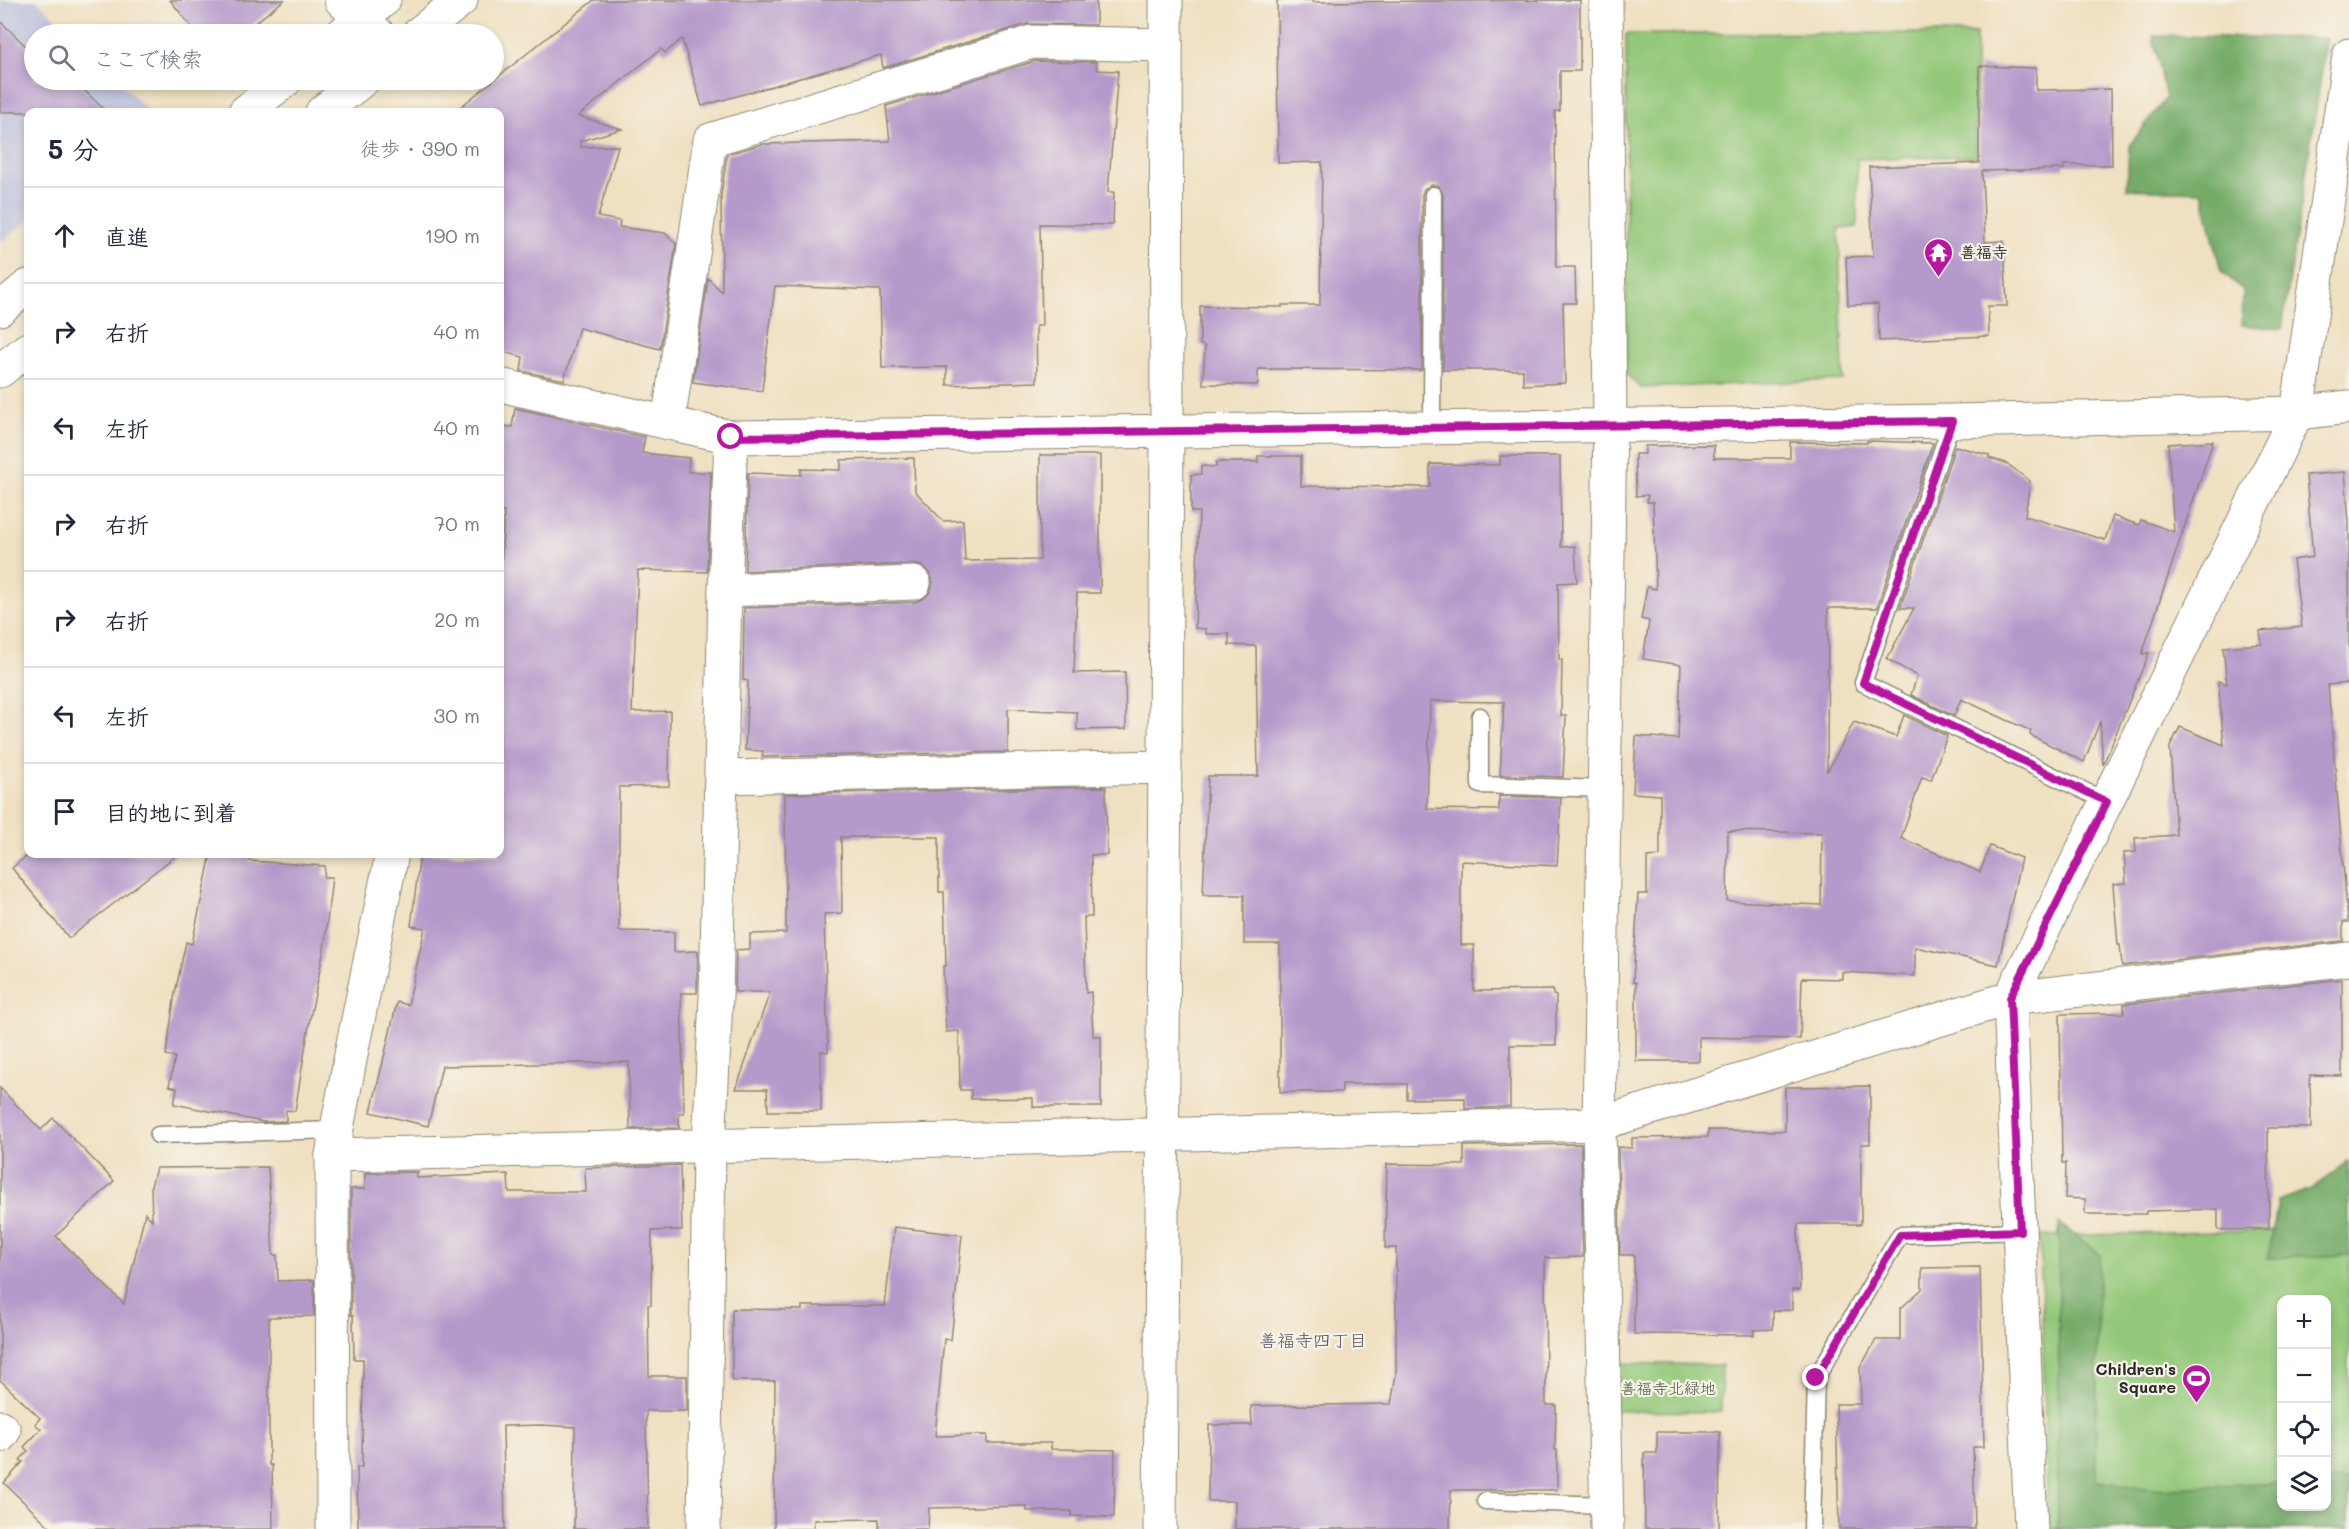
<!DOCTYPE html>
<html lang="ja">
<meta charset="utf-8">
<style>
body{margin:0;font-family:Mali,"Klee One",sans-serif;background:#f2f2f3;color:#1f2937}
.controls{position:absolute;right:18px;bottom:18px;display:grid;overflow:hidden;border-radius:12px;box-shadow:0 3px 9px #0003}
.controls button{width:54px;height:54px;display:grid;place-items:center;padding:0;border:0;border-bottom:2px solid #e0e1e3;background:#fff;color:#1f2937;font:30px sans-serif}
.stop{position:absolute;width:18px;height:18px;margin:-14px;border:4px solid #b5179e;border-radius:50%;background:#fff}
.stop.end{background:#b5179e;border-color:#fff;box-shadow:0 2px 6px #0008}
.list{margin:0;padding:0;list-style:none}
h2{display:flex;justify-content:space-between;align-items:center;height:78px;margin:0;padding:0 24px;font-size:26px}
h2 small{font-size:20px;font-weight:400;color:#747a83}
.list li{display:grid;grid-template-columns:39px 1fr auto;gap:18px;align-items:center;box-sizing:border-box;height:96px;padding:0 24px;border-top:2px solid #e0e1e3}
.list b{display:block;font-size:22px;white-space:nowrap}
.list em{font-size:20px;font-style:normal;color:#747a83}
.icon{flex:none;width:33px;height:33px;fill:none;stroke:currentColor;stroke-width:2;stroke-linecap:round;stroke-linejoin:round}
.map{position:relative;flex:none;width:2349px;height:1529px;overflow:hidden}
.search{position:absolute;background:#fff;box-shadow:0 3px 9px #0003;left:24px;top:24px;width:480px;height:66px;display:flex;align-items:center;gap:15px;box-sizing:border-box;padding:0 21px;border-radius:33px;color:#747a83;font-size:22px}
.panel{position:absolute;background:#fff;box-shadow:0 3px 9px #0003;left:24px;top:108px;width:480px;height:750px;border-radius:12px}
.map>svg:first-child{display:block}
.industrial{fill:#bfc2dd}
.green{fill:#93c779;stroke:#5f7952;stroke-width:1.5;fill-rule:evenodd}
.forest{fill:#76ac69;stroke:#506c4a;stroke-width:1.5}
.building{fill:#b499ca;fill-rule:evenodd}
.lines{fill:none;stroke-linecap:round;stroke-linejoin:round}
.service-casing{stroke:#8d8676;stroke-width:19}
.minor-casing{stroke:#8d8676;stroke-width:35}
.tertiary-casing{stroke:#8d8676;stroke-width:35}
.primary-casing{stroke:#8d8676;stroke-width:35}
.service{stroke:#fff;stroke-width:16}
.minor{stroke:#fff;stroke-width:33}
.tertiary{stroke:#fff;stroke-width:33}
.primary{stroke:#fff;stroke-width:33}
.route{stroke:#b5179e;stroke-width:8}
.labels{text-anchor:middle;stroke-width:4.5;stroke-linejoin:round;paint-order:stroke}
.poi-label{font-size:16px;font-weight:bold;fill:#2b2b2b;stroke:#f7f3e8;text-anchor:start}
.park-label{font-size:16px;fill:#4a5a42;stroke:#f7f3e8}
.neighbourhood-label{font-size:18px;fill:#5b5263;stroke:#f7f3e8}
</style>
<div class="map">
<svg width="2349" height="1529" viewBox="0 0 2349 1529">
<rect width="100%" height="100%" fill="#f7f3e8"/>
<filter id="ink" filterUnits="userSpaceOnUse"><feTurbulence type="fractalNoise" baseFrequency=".0167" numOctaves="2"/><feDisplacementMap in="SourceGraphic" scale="12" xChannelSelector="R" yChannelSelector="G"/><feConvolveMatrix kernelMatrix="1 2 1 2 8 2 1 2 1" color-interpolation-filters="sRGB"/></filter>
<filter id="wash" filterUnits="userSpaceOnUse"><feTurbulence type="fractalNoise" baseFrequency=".008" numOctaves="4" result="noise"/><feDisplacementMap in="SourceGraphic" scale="24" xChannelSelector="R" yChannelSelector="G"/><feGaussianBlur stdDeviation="1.35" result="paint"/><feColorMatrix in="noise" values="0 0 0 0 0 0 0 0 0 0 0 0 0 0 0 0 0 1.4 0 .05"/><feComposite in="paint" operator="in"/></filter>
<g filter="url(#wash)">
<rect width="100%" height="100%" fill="#efe0c1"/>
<!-- industrial -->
<path class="industrial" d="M0,0H36L73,34H34V80H118L149,112H28V221L0,243Z"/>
<!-- green -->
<g class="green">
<path d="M1976,33V156L1857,159V227L1839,229L1843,380L1641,388L1626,374V34Z"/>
<path d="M2349,1229V1529H2048L2040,1236ZM2282,1300H2326V1506H2282Z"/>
<path d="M1615,1363L1722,1365L1721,1412L1615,1411Z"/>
</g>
<!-- forest -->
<g class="forest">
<path d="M2153,36L2327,38L2282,329L2242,325L2243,290L2221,271L2202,192L2127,189L2129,146L2166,98Z"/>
<path d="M2349,1161V1255L2268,1258L2278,1201L2311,1189Z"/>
<path d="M2059,1223L2100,1254L2098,1287L2096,1481L2152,1489L2281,1482L2282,1506H2326L2327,1480L2349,1479V1529H2058Z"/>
</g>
<g id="blocks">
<!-- building -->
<g class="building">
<path d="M170,0H284L241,34H197Z"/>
<path d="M594,0H1096V25L1027,24L883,68L881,55L702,106L682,39L665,53L661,49L578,116L622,129L580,141L581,147L618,146L598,217L620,221L619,227L665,233L676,244L660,349L579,328L564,380L521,371L523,357L500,351V112H454Z"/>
<path d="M1277,0H1312V2L1580,0V71H1560V111H1555L1556,267H1575L1576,303H1563L1565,383L1523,385V370H1443V195L1439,186L1432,185L1424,189L1422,195V370L1258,369V385L1203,384L1205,346L1200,345V306L1282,307V305H1320L1322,162L1278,163Z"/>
<path d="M0,21L34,54V80H73L107,112H0Z"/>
<path d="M1035,61L1096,62L1097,70L1118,71L1108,192H1114L1113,225L1040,224L1042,326H1036L1037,382L947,385V367L882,368L880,290L775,286L762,391L693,382L708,278L722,292L721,195L727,154L763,144L890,141L886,106Z"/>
<path d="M1979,66L2036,68V90L2111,89L2112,165H2064V169L1982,171L1985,242L2004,241L2007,306H1988L1989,336L1879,341L1878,304L1848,305L1846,257L1873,256L1869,167L1979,163Z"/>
<path d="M515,408L645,437L642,453L689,458L688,472H711L707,572L638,570L632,712L670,711L669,786L619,787V931L674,932V952L698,951L697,993H681L684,1113H679V1128L630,1129L629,1062L442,1066L428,1126L371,1112L397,1002L408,1005L425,928L411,926L420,854H500V587L504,512L500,511V426L512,427Z"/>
<path d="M1867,441L1933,443L1877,608H1828L1827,772L1854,722L1896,737L1904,715L1947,736L1931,780L1922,777L1901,838L1980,872L1990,846L2021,858L1998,965L1915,947V976L1842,972V979L1802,978L1800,1039L1699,1037V1061H1636V982H1633L1638,894H1647V857L1660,856V795L1633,793L1636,736L1678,739L1681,665L1643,659L1649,621L1641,619L1647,587L1656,589L1653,502H1647L1648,495L1636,496L1635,454H1645V446L1714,445V458H1790V442L1867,443ZM1728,831L1822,833L1821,905L1727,901Z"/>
<path d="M2213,441L2142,654L2149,653L2103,765L2100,721L2084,762L2030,735L2031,731L1961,699L1954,716L1911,695L1917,676L1887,659L1914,608H1900L1955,446L1989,455V458L2006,463L2030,481L2025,516L2105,540L2113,516L2139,525L2141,520L2174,532L2168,444Z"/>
<path d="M1040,455H1100V593H1077L1074,673L1125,672L1126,729L1077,730V712L1008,709V752L762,757L763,751L745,750L748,681L743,680L744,608L915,602L924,598L930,592L933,583L930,573L922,566L913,564L745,571L748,473L801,475V469L841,470V460L914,458L915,491L943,521L963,520L965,561L1040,560Z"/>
<path d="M1258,456H1301V486L1430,487V464L1500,465V456H1560L1561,547L1575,546L1577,582L1558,583L1559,660H1562L1561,716H1566L1563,777L1500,775L1504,702L1430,701L1427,809L1499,810V796L1561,798L1557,866L1461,861V945H1474V991L1553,990V995L1556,996V1045H1510V1107L1465,1109V1098L1407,1099V1084H1342V1092H1280V944H1244V895H1203L1208,776H1258L1256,646L1229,645V634H1206V629L1195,628L1199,512H1191V475L1201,474V466L1216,467V462H1258Z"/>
<path d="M2345,472L2349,522V683L2328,685L2348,922H2343V941L2122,966L2120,945H2118L2113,884L2126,883L2124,853L2136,852L2135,838L2176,835L2170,747L2180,727L2224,745L2218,681L2227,684L2223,647L2262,644L2260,631L2302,627L2293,560L2313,557L2306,475Z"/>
<path d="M1106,787L1107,855H1091L1092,917H1084L1086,993L1091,992L1093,1036H1101V1107H1033V1098L971,1099V1090H960L959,1031L946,1032L943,966H946L944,892H939V837H841L842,913L824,914L828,1052L821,1051V1111H768L767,1089H736L770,992H735L736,950L750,949V934L786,933L785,794Z"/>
<path d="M29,854H178L69,938L12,868Z"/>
<path d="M211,854H251L250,861L325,866L324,877H332L324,949L310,1019L295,1111L286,1110V1121L263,1122L174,1104L177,1088L169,1086L175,1057L166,1055L175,993L186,942L192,944Z"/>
<path d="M2342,979V1076L2310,1075L2311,1128H2268L2269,1229L2218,1230V1209L2146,1211V1214H2085V1199L2065,1198L2066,1163H2062L2060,1014L2124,1013V1004Z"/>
<path d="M1870,1086V1144H1861V1224H1798L1800,1290H1792V1310L1773,1311V1329L1754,1330V1335L1634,1334V1255H1620L1618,1147L1632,1148V1138L1708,1137V1130L1785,1131V1087Z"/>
<path d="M0,1088L41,1130L53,1118L114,1181L56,1236L124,1304L145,1213L152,1220L151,1186L156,1168L268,1167L273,1255H277L278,1281L314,1280V1316L269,1317V1465H272L273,1529H52L4,1483L23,1462L20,1460L28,1451L24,1447L41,1429L35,1424L40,1418L0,1380Z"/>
<path d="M1581,1144L1583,1257L1545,1258L1546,1405H1556L1555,1450H1557V1490H1451L1450,1529H1235V1501H1208L1209,1425H1252L1251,1406L1391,1404L1396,1374V1248H1385L1387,1164L1464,1165V1146Z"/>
<path d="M680,1165L682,1230L652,1231L651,1305H648L649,1376H687V1411H646L648,1529H574L575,1427L542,1425L503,1426L505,1529H358L357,1467H362L363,1359H354L353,1315H351V1189H365V1173L418,1172L416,1178L508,1174L509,1192H586L585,1168Z"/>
<path d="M894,1227L962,1235L951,1340L944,1339L935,1436L987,1435V1443H1051V1449L1115,1450L1114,1517L1072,1516V1511H1027V1506L929,1508L928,1529H879V1519L814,1520V1529H774L775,1381H732V1309L802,1310V1306H885Z"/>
<path d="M1980,1267L1984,1447H1973L1975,1529H1839L1836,1404H1861L1860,1368L1876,1340H1900V1309L1922,1289V1268Z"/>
<path d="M1657,1432H1720L1719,1529H1645L1644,1453H1657Z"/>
</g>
</g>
</g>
<g filter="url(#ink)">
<use href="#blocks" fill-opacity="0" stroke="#8d8676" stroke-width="1.5"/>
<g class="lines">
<defs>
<g id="service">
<path d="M1952,421L1863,683L2107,802"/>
<path d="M1432,427L1433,195"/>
<path d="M1480,716V785L1605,789"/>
<path d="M158,1135L337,1130"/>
<path d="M1485,1501L1607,1505"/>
<path d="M1812,1529L1816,1378L1900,1235L2020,1231"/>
</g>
<g id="minor">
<path d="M1606,0L1610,425L1599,1124L1607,1529"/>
<path d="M668,423L710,140L1032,42L1166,45"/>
<path d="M725,590L914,583"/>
<path d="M722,777L1165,767"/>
<path d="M332,1155L1599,1124L2010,998L2349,959"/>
<path d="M0,1427L4,1431L0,1436"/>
<path d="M333,1529L332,1155L353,1044L392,854"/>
<path d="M704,1529L709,1146L716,997L725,590L731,437"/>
<path d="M2031,1529L2010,998L2297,413L2349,55"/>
</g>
<g id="tertiary">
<path d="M341,0L378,34"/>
<path d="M500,385L731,437L1952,421L2297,413L2349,407"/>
<path d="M1160,1529L1167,431L1166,0"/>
</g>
<g id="primary">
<path d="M342,34L384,0"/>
<path d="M418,34L461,0"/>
<path d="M245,112L286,80"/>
<path d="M322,112L363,80"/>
<path d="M0,309L28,286"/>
<path d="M0,371L28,349"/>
</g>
</defs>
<!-- service casing -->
<use href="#service" class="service-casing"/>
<!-- minor casing -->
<use href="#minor" class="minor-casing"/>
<!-- tertiary casing -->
<use href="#tertiary" class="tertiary-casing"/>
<!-- primary casing -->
<use href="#primary" class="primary-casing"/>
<!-- service -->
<use href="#service" class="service"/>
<!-- minor -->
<use href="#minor" class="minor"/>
<!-- tertiary -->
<use href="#tertiary" class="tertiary"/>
<!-- primary -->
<use href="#primary" class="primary"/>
</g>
</g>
<g class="lines" filter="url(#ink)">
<!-- route -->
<path class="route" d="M731,437L1952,421L1863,683L2107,802L2010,998L2020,1231L1900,1235L1816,1378"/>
</g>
<!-- icons -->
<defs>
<symbol id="temple-pin" viewBox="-11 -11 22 30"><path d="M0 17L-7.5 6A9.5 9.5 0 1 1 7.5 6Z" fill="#b5179e" stroke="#f7f3e8"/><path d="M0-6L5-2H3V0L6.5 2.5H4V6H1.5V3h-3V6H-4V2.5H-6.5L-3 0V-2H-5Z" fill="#fff"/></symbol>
<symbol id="stadium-pin" viewBox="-11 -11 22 30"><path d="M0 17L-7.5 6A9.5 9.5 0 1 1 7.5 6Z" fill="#b5179e" stroke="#f7f3e8"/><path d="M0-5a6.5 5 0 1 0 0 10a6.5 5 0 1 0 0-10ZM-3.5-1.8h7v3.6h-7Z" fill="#fff"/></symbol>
</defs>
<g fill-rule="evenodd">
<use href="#temple-pin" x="1922" y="236" width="33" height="45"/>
<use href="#stadium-pin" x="2180" y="1362" width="33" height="45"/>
</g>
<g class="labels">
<!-- poi labels -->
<g class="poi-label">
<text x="1960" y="258">善福寺</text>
<text x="2176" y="1375" text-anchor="end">Children's<tspan x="2176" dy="18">Square</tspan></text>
</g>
<!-- park labels -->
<g class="park-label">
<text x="1668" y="1394">善福寺北緑地</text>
</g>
<!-- neighbourhood labels -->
<g class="neighbourhood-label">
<text x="1313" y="1347">善福寺四丁目</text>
</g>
</g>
</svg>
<div class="controls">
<button>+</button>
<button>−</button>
<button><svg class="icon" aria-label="locate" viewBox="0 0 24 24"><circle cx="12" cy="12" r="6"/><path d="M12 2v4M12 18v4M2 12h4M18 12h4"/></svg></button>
<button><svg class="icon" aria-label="layers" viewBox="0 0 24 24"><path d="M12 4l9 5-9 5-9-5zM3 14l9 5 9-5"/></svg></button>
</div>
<div class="stop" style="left:731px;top:437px"></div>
<div class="stop end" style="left:1816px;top:1378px"></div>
<div class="search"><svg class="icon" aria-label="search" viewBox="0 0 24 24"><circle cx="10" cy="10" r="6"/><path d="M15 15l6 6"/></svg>ここで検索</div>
<section class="panel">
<h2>5 分<small>徒歩 · 390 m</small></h2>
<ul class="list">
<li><svg class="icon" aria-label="ahead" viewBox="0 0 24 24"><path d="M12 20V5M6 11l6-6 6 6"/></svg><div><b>直進</b></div><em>190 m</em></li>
<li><svg class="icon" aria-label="right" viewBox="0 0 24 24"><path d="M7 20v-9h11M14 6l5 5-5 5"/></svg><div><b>右折</b></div><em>40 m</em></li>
<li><svg class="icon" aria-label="left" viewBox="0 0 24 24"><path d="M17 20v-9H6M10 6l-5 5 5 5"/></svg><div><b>左折</b></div><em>40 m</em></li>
<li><svg class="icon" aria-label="right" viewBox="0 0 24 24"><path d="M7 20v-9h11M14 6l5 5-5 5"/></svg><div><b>右折</b></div><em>70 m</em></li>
<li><svg class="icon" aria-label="right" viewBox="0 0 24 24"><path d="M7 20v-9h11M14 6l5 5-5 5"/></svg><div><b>右折</b></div><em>20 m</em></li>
<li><svg class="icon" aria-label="left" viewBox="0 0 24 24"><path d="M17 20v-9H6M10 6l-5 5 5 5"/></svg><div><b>左折</b></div><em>30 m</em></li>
<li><svg class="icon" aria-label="arrive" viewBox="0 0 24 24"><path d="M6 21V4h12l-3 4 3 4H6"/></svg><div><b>目的地に到着</b></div></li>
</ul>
</section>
</div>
